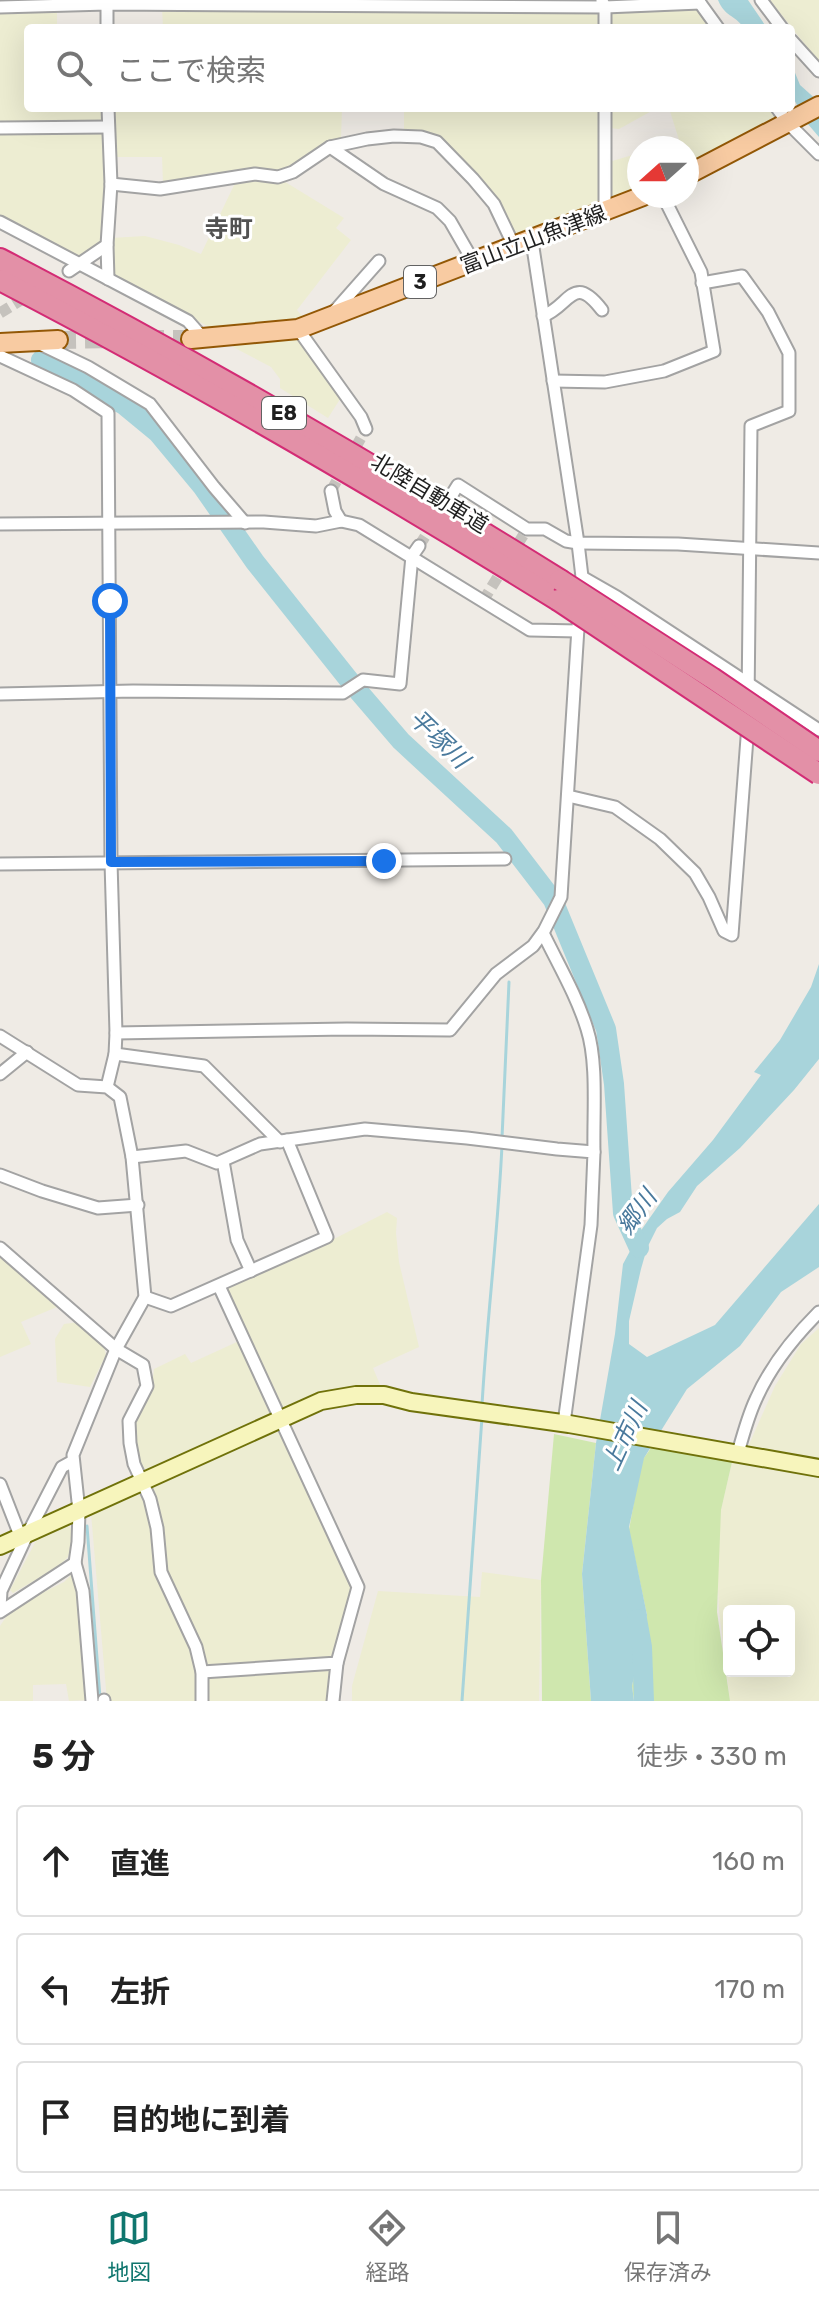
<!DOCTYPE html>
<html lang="ja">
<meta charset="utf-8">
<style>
body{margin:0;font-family:Rubik,"Noto Sans JP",sans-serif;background:#f2f2f2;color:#222}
.controls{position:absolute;right:24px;bottom:24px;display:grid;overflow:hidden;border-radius:8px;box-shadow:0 8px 32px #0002}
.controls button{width:72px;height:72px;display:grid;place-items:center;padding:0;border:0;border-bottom:2px solid #e0e0e0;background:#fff;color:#222;font:40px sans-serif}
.compass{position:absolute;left:627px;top:136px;width:72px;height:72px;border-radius:50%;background:#fff;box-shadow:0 8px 32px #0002;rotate:249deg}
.stop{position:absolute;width:24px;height:24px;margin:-18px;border:6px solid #1a73e8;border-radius:50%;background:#fff}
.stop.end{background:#1a73e8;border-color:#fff;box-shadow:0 2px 8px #0008}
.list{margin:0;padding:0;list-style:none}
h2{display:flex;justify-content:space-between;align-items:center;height:104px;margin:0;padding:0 32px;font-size:34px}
h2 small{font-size:26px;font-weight:400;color:#767676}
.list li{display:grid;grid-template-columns:52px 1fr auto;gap:24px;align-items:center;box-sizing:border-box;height:112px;margin:0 16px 16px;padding:0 16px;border:2px solid #e0e0e0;border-radius:8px}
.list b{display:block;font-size:30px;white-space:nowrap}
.list em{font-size:26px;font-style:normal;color:#767676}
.icon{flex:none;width:44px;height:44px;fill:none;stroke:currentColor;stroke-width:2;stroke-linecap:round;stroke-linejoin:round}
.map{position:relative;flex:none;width:819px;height:1701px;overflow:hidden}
.search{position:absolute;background:#fff;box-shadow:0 8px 32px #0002;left:24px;right:24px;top:24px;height:88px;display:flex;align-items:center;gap:20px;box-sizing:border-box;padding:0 28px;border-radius:8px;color:#767676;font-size:30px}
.sheet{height:488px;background:#fff}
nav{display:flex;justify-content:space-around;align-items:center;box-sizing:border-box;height:112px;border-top:2px solid #e0e0e0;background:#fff;font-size:22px;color:#767676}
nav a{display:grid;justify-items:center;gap:4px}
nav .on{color:#0f766e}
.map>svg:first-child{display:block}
.farmland{fill:#ededd2;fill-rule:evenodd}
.grass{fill:#cfe7ae}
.water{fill:#a8d4db}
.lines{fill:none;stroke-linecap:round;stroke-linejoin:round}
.stream{stroke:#a8d4db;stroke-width:3}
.river{stroke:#a8d4db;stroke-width:20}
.street-tunnel{stroke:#c5c2bd;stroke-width:11;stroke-dasharray:11 5.5;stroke-linecap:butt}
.primary-tunnel{stroke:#c5c2bd;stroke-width:18;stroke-dasharray:18 9;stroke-linecap:butt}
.street-casing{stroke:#a3a3a3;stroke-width:15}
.secondary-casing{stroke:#70720a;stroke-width:20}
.primary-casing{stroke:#935806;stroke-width:22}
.highway-casing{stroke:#d32c75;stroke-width:24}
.street{stroke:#fff;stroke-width:11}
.secondary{stroke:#f7f5bc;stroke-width:16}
.primary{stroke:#f8cba2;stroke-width:18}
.highway{stroke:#e390a7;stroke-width:20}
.highway-bridge-casing{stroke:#d32c75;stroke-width:24;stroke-linecap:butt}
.highway-bridge{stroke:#e390a7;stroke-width:20}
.route{stroke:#1a73e8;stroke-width:10}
.labels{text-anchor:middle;stroke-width:6;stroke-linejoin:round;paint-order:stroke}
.shield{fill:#fff;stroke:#626262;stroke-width:2}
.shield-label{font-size:20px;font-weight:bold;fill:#1f1f1f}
.street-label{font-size:22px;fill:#1f1f1f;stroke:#fff}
.neighbourhood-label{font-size:24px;font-weight:bold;fill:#525252;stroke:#fff}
.water-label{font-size:24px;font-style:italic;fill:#49799c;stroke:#fff}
</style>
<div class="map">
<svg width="819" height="1701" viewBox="0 0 819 1701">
<rect width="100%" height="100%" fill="#efebe5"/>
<!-- farmland -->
<g class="farmland">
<path d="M770,0H819V62L810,51Z"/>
<path d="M699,7L714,28H608V9Z"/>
<path d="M162,8L602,10V28H163Z"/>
<path d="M57,10V28H28V108H105V123H0V11Z"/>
<path d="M112,108H342L341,139L326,144L286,170L277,172L256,169L213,173L163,183L162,157H115Z"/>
<path d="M404,108H602V207L520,237L512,233L498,203L442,139L433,134L404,131Z"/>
<path d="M609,108H657L619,129L609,128Z"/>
<path d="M669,108H774L781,117L692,167L687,157V148H682L680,143Z"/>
<path d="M0,130H105L106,183L104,242L80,259L0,218Z"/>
<path d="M636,154L639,160V191L610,203L609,162Z"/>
<path d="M237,179L282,180L344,218L336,228L351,240L297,310L303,317L284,323L213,329L113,276L111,238L145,236L179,245L201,254Z"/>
<path d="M297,333L342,396L328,418L280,388V379L271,367L233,347V341Z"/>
<path d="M387,1212L397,1218L396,1233L399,1262L419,1347L373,1368L381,1387L290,1407H282L227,1289L235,1280L328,1242Z"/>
<path d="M0,1256L57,1307L21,1322L31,1344L0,1357Z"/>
<path d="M79,1322L103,1343L106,1355L90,1387L57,1382L55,1339L64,1324Z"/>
<path d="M819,1328V1460L747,1449L775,1386L801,1344Z"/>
<path d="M239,1341L272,1409L271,1417L145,1474L140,1467L134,1444L133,1423L152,1386L154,1369L185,1354L191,1363Z"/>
<path d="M275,1429L280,1431L352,1589L335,1658L208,1665L165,1570L160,1516L150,1487Z"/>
<path d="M732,1462L819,1477V1701H730L719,1611L717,1570L721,1510ZM729,1611H789V1671H729Z"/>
<path d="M141,1490L151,1515V1546L159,1577L192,1655L197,1679L195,1701H107L91,1513Z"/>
<path d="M65,1523L74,1531L68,1557L58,1567L13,1593L10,1590L38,1537Z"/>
<path d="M74,1572L80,1590L87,1700L69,1701L66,1684L33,1685V1701H0V1626L8,1614L30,1599L64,1582Z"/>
<path d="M482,1572L541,1580L539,1701H352V1686L378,1591L480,1597Z"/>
<path d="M332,1668L331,1701H209V1677Z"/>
</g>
<!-- grass -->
<g class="grass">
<path d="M554,1434L596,1443L582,1574L591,1701H542L541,1580Z"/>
<path d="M651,1448L732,1462L721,1510L717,1612L730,1701H634L632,1686L647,1615L629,1530L641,1462Z"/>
</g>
<!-- water -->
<g class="water">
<path d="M718,0H748L767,28H744C734,14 725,17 718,0Z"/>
<path d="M791,63L800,85L819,102V137L807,123L791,94Z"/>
<path d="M819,964V1059L794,1090L740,1148L697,1186L680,1212L667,1219L657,1228L647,1248L641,1269L629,1321V1344L647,1357L715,1325L819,1204V1267L781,1292L740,1346L687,1389L644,1458L629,1527L647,1615L632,1686L634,1701H591L582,1574L596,1443L615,1334L623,1264L642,1229L668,1192L713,1140L761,1075L754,1072L780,1040L811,987Z"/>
</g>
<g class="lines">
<!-- stream -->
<g class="stream">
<path d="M502,1138L509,982"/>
<path d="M482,1405C487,1318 498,1232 502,1145"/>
<path d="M87,1526L100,1698"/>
<path d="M462,1701L482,1417"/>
</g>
<!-- river -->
<g class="river">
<path d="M41,360L124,405L158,433L202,486L255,562L353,685L401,741L504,836L553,900L606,1029L614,1084L623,1213L639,1248"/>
<path d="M637,1619L642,1647L644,1701"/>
</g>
<!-- street-tunnel -->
<g class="street-tunnel">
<path d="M0,313L31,294"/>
<path d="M331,491L366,429"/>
<path d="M419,546L453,493"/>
<path d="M483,601L527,529"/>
</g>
<!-- primary-tunnel -->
<g class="primary-tunnel">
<path d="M146,339H191"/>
<path d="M58,340L116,339"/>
</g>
<defs>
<g id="street">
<path d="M107,0V28"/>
<path d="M761,0L782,28"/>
<path d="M602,1L605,7V28"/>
<path d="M700,3L718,28"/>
<path d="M0,7L107,4L605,7L700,3L698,0"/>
<path d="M791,40L819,71"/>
<path d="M777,108L787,122L819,154"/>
<path d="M0,128L108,127"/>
<path d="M330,147L384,184L437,208L450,221L473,261"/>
<path d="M111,184L160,189L255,174L278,177L293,172L330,147L367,139L394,136L421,137L437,142L473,179L494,204L514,246"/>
<path d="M605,212V108"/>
<path d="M0,222L188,321L203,338"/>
<path d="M532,241L578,543L582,577L580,595"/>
<path d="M107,245L108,279"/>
<path d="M69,271L107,245L111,184L108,108"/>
<path d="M702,283L742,276L768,312L789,353V411L751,426L748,704"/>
<path d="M333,313L379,261"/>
<path d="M543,316C570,306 573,272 602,310"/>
<path d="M298,329L361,417L366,429"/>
<path d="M38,343L88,367L150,404L214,487L245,523"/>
<path d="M0,356L73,390L108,413L111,862L116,1033L115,1054L107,1087"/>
<path d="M553,381L605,382L664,371L714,351L701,272L663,196"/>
<path d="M331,491L335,511L341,521"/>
<path d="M453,493L458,485L527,529H545L566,541L578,543L678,544L819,553"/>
<path d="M0,524L264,522L316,526L341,521L359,525L530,630L578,631"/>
<path d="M582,577L617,597L819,730"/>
<path d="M0,694L133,691L343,693L363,680L400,684L412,556L419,546"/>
<path d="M568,796L615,807L660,839L695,873L709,897L724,931L732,935L748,725"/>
<path d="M0,864L505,859"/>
<path d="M543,933C558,964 577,996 587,1029C598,1063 593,1115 594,1152"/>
<path d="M116,1033L347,1029L450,1030L496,974L533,946L544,931L561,897L579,612"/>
<path d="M0,1036L78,1085L107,1087L120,1097L132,1157L145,1297L116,1349L73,1455L79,1511L78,1542L75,1563L0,1612"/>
<path d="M115,1054L204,1066L280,1142"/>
<path d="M0,1074L27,1052"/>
<path d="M132,1157L186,1151L217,1163L260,1144L365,1129L467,1138L557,1149L594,1152L591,1225L564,1423"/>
<path d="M223,1161L237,1240L251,1271"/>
<path d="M0,1175L42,1191L98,1208L138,1205"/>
<path d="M0,1248L116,1349L143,1365L147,1386L129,1421L130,1443L134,1464L150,1499L157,1528L161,1572L196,1647L202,1672V1701"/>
<path d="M145,1297L171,1306L327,1237L287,1140"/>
<path d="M738,1453C743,1435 748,1416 756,1399C771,1365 793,1338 819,1312"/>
<path d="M0,1484L21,1538"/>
<path d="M75,1563L83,1591L92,1701"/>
<path d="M0,1608L1,1591L27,1535L62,1467L73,1461"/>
<path d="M202,1672L337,1663L358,1587L219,1286"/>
<path d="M104,1700V1701"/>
<path d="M333,1701L337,1663"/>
</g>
<path id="secondary" d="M0,1546L321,1401L356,1395H384L411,1402L569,1424L819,1468"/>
<g id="primary">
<path d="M687,175L819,106"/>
<path d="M191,339L298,329L643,196"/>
<path d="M0,343L58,340"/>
</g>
<g id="highway">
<path d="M0,259C192,359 377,466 560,580"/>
<path d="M0,280C191,379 376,487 558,600"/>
</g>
</defs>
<!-- street casing -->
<use href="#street" class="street-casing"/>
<!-- secondary casing -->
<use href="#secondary" class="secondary-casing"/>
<!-- primary casing -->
<use href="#primary" class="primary-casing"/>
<!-- highway casing -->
<use href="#highway" class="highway-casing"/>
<!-- street -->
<use href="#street" class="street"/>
<!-- secondary -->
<use href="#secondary" class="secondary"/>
<!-- primary -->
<use href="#primary" class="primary"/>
<!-- highway -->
<use href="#highway" class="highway"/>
<defs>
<g id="highway-bridge">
<path d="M560,580L712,678L819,751"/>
<path d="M558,600L819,774"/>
</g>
</defs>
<!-- highway-bridge casing -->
<use href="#highway-bridge" class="highway-bridge-casing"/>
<!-- highway-bridge -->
<use href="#highway-bridge" class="highway-bridge"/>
</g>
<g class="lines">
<!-- route -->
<path class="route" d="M110,601L111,862L384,861"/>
</g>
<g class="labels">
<!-- shield labels -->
<g class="shield">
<rect x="404" y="266" width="32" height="32" rx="6"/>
<rect x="262" y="397" width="44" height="32" rx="6"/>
</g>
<g class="shield-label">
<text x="420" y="289">3</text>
<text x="284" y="420">E8</text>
</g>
<!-- street labels -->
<g class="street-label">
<text transform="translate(533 239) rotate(-21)" y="8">富山立山魚津線</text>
<text transform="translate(430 493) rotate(31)" y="8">北陸自動車道</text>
</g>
<!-- neighbourhood labels -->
<g class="neighbourhood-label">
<text x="229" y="237">寺町</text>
</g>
<!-- water labels -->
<g class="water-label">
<text transform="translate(439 739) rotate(44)" y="8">平塚川</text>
<text transform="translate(637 1212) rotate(-54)" y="8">郷川</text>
<text transform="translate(625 1436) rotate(-65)" y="8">上市川</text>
</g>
</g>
</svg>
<div class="controls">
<button><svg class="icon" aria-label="locate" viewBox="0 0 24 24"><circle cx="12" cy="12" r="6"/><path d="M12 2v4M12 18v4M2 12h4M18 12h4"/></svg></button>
</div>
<svg class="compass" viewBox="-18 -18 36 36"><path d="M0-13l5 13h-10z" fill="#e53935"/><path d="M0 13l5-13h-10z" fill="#767676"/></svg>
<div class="stop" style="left:110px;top:601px"></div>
<div class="stop end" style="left:384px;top:861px"></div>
<div class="search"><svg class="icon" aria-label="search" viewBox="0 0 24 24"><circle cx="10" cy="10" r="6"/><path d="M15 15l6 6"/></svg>ここで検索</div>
</div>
<section class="sheet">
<h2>5 分<small>徒歩 · 330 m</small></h2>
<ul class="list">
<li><svg class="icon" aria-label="ahead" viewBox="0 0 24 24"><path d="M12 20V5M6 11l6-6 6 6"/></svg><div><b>直進</b></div><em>160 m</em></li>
<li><svg class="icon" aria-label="left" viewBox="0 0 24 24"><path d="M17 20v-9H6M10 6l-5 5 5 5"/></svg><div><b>左折</b></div><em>170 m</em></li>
<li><svg class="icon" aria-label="arrive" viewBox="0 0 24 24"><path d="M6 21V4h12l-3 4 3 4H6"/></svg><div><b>目的地に到着</b></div></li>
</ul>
</section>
<nav>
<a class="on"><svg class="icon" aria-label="map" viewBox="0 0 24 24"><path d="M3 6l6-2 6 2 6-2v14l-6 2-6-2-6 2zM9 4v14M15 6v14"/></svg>地図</a>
<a><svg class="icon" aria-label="directions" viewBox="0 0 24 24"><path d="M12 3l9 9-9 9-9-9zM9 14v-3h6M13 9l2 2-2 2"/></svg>経路</a>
<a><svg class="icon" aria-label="saved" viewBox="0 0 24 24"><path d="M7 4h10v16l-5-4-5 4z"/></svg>保存済み</a>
</nav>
